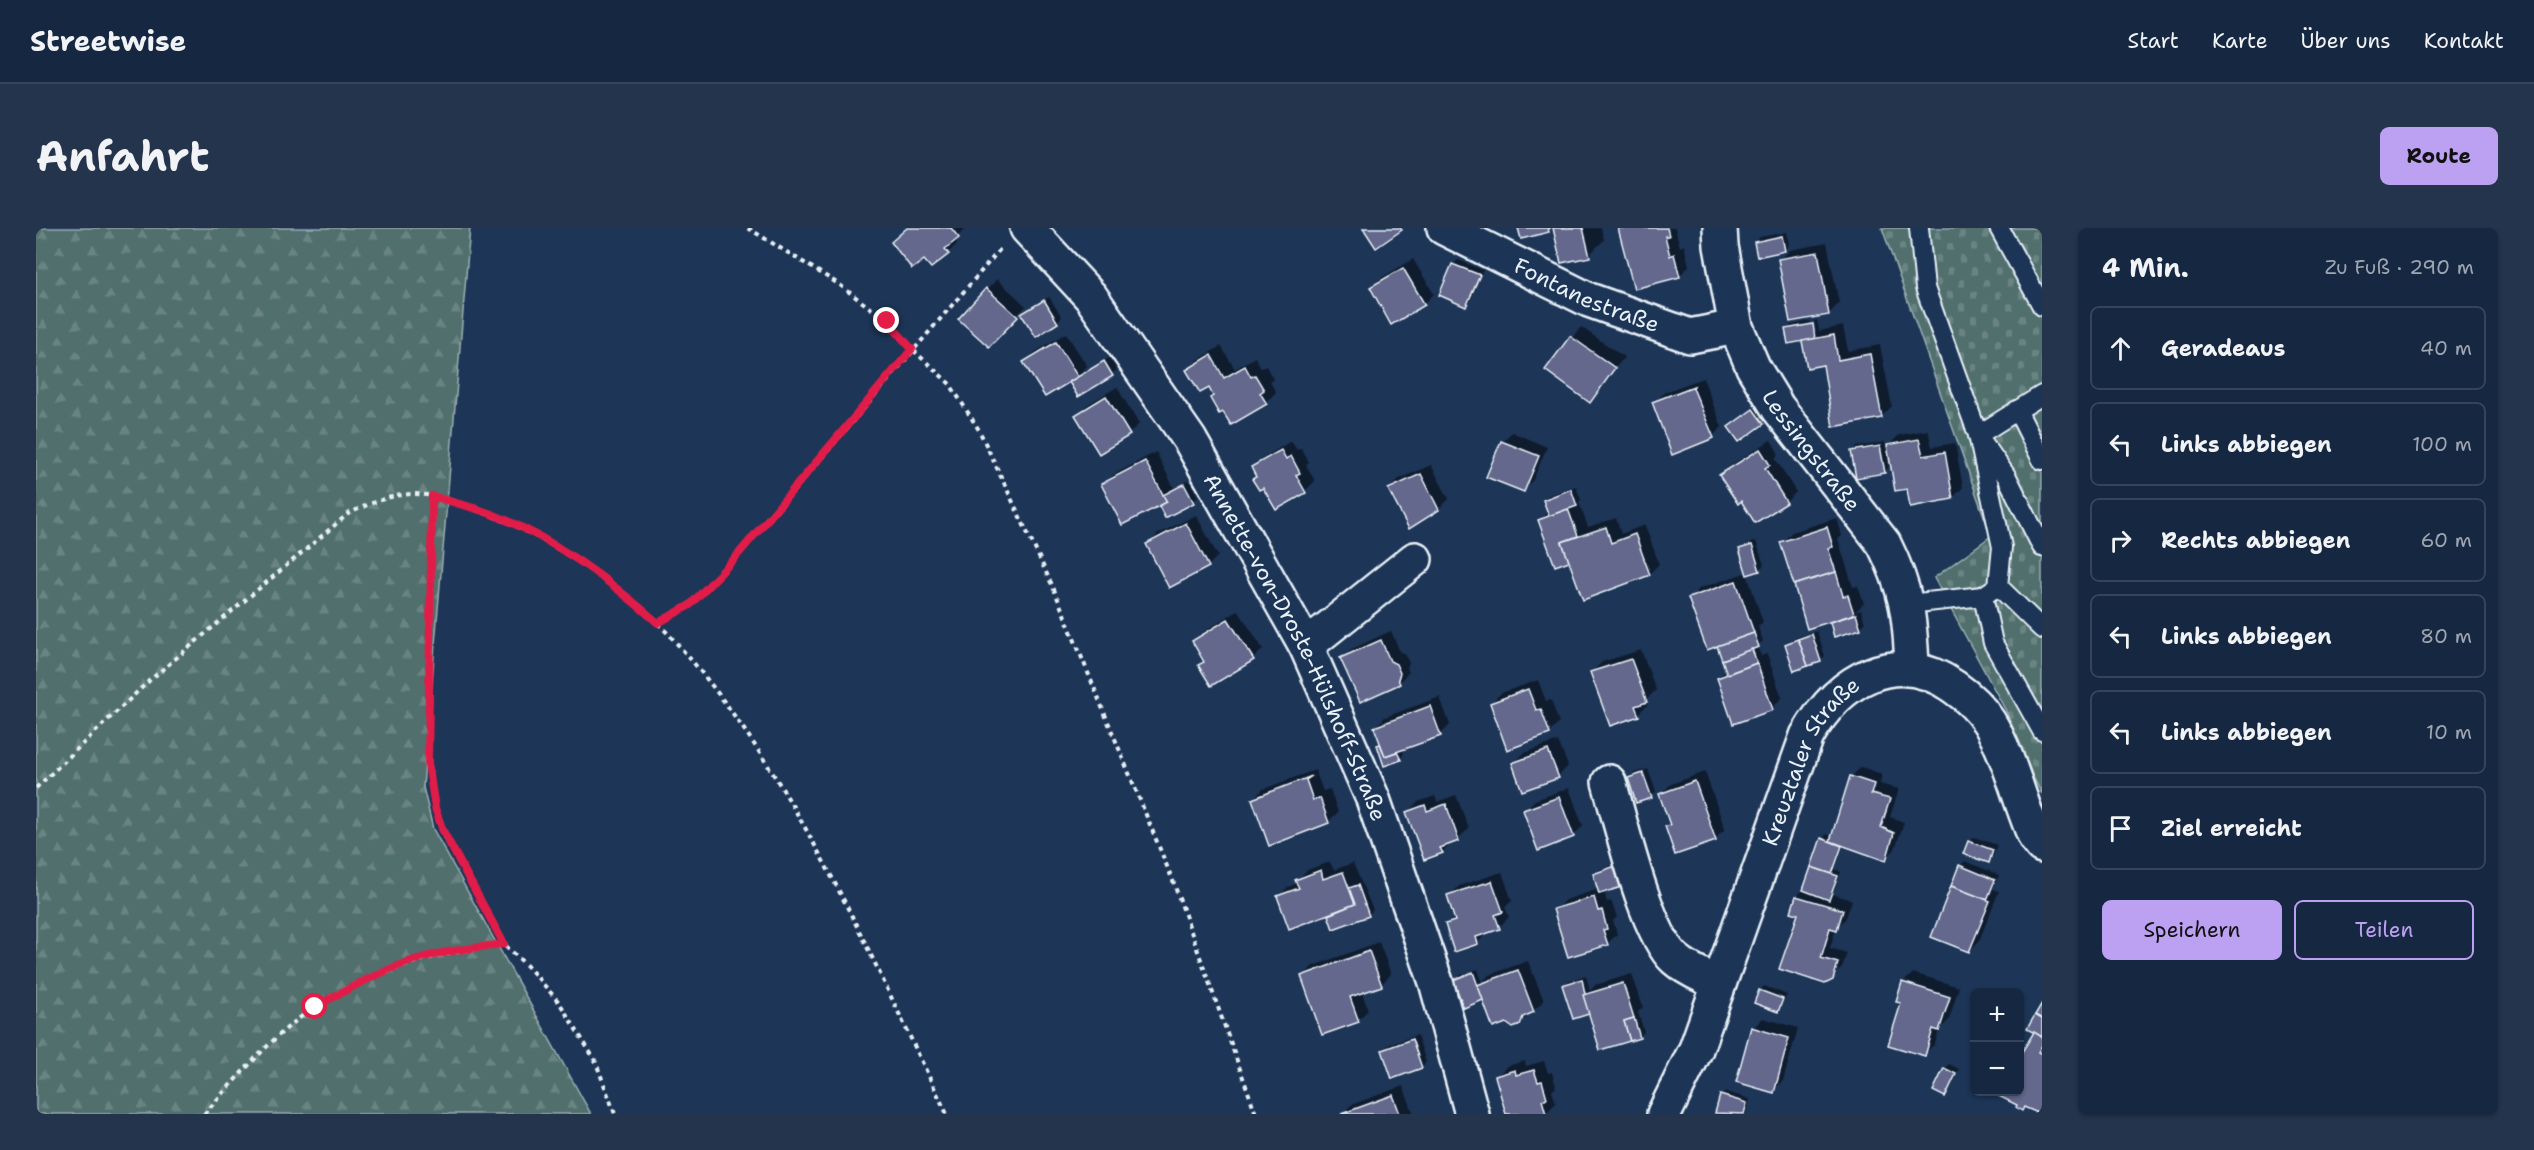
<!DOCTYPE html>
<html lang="de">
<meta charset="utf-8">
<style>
body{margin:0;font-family:"Shantell Sans",sans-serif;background:#23344c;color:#f1f3f6}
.controls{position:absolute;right:18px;bottom:18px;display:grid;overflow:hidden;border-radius:9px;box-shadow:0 2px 4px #0004}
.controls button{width:54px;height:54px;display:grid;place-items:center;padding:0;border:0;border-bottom:2px solid #35445a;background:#162841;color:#f1f3f6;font:30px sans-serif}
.stop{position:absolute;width:18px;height:18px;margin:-14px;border:4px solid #e11d48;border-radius:50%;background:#fff}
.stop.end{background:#e11d48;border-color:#fff;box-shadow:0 2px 6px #0008}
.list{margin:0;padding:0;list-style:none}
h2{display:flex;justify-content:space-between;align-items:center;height:78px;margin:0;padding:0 24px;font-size:26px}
h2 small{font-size:20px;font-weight:400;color:#9ea6b1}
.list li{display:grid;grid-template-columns:39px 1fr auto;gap:18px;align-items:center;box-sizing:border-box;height:84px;margin:0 12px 12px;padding:0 12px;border:2px solid #35445a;border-radius:9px}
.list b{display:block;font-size:22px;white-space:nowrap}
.list em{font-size:20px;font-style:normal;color:#9ea6b1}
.actions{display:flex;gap:12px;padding:18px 24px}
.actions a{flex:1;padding:14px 0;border:2px solid #bca0f2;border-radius:9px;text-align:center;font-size:21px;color:#bca0f2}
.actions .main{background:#bca0f2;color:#111}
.icon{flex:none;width:33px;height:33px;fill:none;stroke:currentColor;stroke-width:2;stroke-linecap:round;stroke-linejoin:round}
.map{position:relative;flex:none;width:2006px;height:886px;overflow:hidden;border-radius:9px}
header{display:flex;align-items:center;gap:36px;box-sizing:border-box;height:84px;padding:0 30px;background:#162841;border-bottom:2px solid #35445a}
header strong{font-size:28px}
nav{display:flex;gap:33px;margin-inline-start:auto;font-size:21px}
.intro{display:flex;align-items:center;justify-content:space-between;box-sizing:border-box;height:144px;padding:0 36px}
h1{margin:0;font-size:42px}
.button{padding:15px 27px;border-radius:9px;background:#bca0f2;color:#111;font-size:21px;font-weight:700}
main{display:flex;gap:36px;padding:0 36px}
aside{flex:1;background:#162841;border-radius:9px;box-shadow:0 2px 4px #0004}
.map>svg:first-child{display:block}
.forest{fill:url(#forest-firs);stroke:#9cb0b2;stroke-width:1.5}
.cemetery{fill:url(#cemetery-stones);stroke:#9cb0b2;stroke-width:1.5}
.shadow{fill:#0007}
.building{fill:#64678c;stroke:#e8f1f8;stroke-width:1.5}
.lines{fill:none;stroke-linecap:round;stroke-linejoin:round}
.lane-casing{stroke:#e8f1f8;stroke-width:22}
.street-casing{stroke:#e8f1f8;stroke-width:38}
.secondary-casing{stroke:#e8f1f8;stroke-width:38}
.path{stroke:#e8f1f8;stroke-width:4;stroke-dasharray:4.5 4.5;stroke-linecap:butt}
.lane{stroke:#1d3557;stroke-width:18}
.street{stroke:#1d3557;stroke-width:33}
.secondary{stroke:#1d3557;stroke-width:33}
.route{stroke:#e11d48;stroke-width:8}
.labels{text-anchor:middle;stroke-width:4.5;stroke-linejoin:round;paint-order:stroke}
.street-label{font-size:22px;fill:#e8f1f8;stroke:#1d3557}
</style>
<header>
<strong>Streetwise</strong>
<nav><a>Start</a><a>Karte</a><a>Über uns</a><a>Kontakt</a></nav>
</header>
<div class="intro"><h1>Anfahrt</h1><a class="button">Route</a></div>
<main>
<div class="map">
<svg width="2006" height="886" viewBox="0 0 2006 886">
<defs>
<pattern id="forest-firs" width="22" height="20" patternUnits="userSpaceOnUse" patternTransform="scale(1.5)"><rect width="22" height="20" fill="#516f6d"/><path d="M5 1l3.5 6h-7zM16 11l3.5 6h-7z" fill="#6a8483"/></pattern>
<pattern id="cemetery-stones" width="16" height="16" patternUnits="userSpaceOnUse" patternTransform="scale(1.5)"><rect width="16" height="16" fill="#516f6d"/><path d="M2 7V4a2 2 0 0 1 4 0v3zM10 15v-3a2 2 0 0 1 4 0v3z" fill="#6a8483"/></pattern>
</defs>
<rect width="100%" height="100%" fill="#1d3557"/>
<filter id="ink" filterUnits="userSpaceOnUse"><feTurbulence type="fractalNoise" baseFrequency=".0167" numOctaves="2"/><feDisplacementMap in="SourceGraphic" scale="12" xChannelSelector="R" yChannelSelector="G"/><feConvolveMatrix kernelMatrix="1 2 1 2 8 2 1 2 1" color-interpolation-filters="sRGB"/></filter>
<g filter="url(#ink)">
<!-- forest -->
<path class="forest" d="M0,0H434L387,559L397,601L555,886H0Z"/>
<!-- cemetery -->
<path class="cemetery" d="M1846,0H2006V566L1996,547L1970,483L1898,350L1955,308Z"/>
<!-- shadow -->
<g class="shadow">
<path d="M872,0H931L919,11L922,15L912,25Z"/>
<path d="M1519,0H1565L1568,12L1553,27Z"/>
<path d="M1584,0H1639L1644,19L1648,17L1653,38L1643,48Z"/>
<path d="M1751,4L1753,17L1749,22L1719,14L1724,9Z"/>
<path d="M1791,15L1803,75L1793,86L1744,32L1754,22Z"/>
<path d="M1377,31L1398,66L1388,76L1335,60L1345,50Z"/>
<path d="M1422,32L1447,42L1435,72L1430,77L1417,37Z"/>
<path d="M961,51L990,78L953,117L924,90Z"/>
<path d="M1013,69L1026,89L1021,94L992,82Z"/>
<path d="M1781,92L1783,103L1807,98L1812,123L1844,117L1856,178L1846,188L1768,114L1751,102L1755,97L1775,93L1777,104H1780L1778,93Z"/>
<path d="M1545,99L1588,129L1554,173L1511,142Z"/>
<path d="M1030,105L1051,138L1043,148L1073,130L1081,142L1042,167L1033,153L989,134L999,124Z"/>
<path d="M1185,118L1199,141L1219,129L1225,140L1230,138L1237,151L1234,154L1240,164L1230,174L1195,195L1174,158L1152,142L1162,132Z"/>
<path d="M1667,150L1686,199L1676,209L1619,174L1629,164Z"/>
<path d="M1081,159L1103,196L1093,206L1041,187L1051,177Z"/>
<path d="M1723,178L1732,191L1727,195L1699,194Z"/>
<path d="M1892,202L1896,219L1919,215L1927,259L1917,270L1872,259L1853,217L1863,207Z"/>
<path d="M1476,204L1511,219L1497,252L1487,262L1466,214Z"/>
<path d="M1735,212L1743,226L1739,230L1760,264L1750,274L1720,293L1706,271L1685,247L1695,237Z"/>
<path d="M1255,213L1261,222L1265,220L1273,234L1270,237L1279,253L1269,263L1241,280L1217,240L1227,230Z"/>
<path d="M1849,214L1853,239L1848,244L1817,224L1821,219Z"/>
<path d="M1120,224L1138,260L1153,252L1162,269L1157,274L1067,257L1077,247Z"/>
<path d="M1395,237L1413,271L1403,281L1353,261L1363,251Z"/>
<path d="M1540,258L1545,272L1543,274L1552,299L1580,290L1585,306L1609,297L1623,336L1613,346L1533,331L1504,292L1513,283L1509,272L1513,267Z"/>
<path d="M1160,287L1182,328L1172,338L1112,316L1122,306Z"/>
<path d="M1801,290L1806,308L1802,311L1817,359L1822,358L1828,375L1819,384L1825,382L1829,395L1824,400L1795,395L1799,391L1746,314L1756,304Z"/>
<path d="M1720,313L1728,337L1723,341L1711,346L1727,394L1722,399L1727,413L1721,418L1725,428L1731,426L1746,470L1736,480L1682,450L1691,441L1682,416L1654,370L1664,360L1712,344L1705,322L1709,317Z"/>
<path d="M1202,382L1227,421L1217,431L1164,438L1169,433L1158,414L1167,404Z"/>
<path d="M1355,403L1364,424L1369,426L1373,435L1371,440L1373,444L1363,454L1324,472L1306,431L1316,421Z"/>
<path d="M1781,403L1789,428L1784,432L1751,416L1756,411Z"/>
<path d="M1605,422L1620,462L1610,472L1612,476L1602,486L1556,444L1566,434Z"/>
<path d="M1502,452L1510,473L1515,472L1523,495L1513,505L1455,475L1465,465Z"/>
<path d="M1404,469L1414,497L1404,507L1366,520L1368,526L1364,531L1349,536L1339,499L1349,489Z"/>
<path d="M1522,513L1532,538L1522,549L1478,535L1488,525Z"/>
<path d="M1825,539L1846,546L1844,556L1863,561L1854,589L1868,594L1859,621L1849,631L1808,617L1799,641L1805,644L1797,666L1816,672L1810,690L1800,701L1794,720L1811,725L1806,740L1789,754L1763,684L1761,668L1768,661L1786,611L1791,606L1797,609L1815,549Z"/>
<path d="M1612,541L1620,564L1615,569L1594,550L1598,545Z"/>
<path d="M1279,542L1287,563L1294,561L1302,584L1292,594L1217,571L1227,561Z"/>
<path d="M1669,544L1689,601L1679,611L1631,599L1635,595L1625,566L1635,556Z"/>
<path d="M1533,560L1547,598L1537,608L1489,582L1499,572Z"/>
<path d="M1420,567L1433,601L1406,624L1372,584L1382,574L1399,568L1401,574Z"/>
<path d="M1938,609L1961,617L1957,628L1953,633L1933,614Z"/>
<path d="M1590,632L1568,663L1571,674L1575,673L1581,689L1577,693L1581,706L1571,716L1519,682L1529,672L1563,661L1559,647L1563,642Z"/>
<path d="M1929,633L1963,647L1957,661L1963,663L1943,713L1933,723L1924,638Z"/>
<path d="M1294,634L1298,642L1317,635L1337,682L1332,687H1293L1298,683L1242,669L1252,659L1262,655L1261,652L1271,642Z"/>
<path d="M1466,644L1476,673L1469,679L1473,689L1463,699L1451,705L1441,715L1411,697L1419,689L1413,668L1423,658Z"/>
<path d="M1343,714L1355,746L1345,757L1326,764L1332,782L1322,792L1267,748L1277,738Z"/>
<path d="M1492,733L1508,773L1483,796L1419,752L1424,747L1442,741L1446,754L1453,747Z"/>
<path d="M1877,745L1923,759L1913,792L1903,802L1899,816L1888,826L1867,774V755Z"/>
<path d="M1596,746L1607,779L1602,784L1608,804L1603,809L1554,784L1528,757L1532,753L1550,747L1554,763L1559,757Z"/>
<path d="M1728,758L1751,767L1742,783L1724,763Z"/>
<path d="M2006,778V880L2002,884L1963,866L1964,864H1984V831L1999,805Z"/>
<path d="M1727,790L1762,800L1747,853L1737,863L1717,800Z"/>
<path d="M1381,807L1390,834L1385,839L1348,822L1352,817Z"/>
<path d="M1489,833L1490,838L1508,833L1512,845L1516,844L1520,859L1516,863L1520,875L1510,885L1471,886L1461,848L1471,838Z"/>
<path d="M1913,836L1923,841L1913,862L1909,867L1899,862L1909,840Z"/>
<path d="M1367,858L1378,886H1306L1315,877Z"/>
<path d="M1690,864L1714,871L1710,886L1681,884L1685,868Z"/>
</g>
<!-- building -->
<g class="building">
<path d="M915,0L923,10L909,21L913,26L895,40L888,32L876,41L855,14L871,0Z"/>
<path d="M1327,0H1364L1366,2L1340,20Z"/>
<path d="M1482,0H1515L1512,1L1513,4L1485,11Z"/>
<path d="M1517,0H1547L1554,29L1525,35Z"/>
<path d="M1582,0H1631L1633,8H1629L1634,28L1638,26L1644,49L1598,61Z"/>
<path d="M1746,8L1749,23L1721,29L1718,14Z"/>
<path d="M1782,24L1793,87L1754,94L1742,31Z"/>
<path d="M1416,36L1444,47L1430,79L1403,67Z"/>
<path d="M1367,40L1389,77L1355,97L1334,59Z"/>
<path d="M950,60L982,89L953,119L922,91Z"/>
<path d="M1008,72L1022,95L1000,109L985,86Z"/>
<path d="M1777,96L1779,111L1752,116L1749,101Z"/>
<path d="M1798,107L1802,132L1834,126L1846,190L1797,199L1787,137L1771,140L1766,113Z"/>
<path d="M1534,108L1579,140L1554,175L1509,142Z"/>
<path d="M1020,114L1042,149L1009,169L987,134Z"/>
<path d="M1175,127L1188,150L1209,138L1215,149L1219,147L1228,162L1224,165L1231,176L1195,197L1187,184L1183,186L1174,170L1177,168L1173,160L1164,165L1150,142Z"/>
<path d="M1068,133L1077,148L1042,169L1033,154Z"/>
<path d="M1658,158L1657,160L1678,210L1636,227L1616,174Z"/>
<path d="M1070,168L1094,207L1063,226L1039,187Z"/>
<path d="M1717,181L1728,196L1703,214L1692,199Z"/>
<path d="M1883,211L1887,228L1909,224L1917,271L1874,279L1871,261L1859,263L1851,217Z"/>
<path d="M1465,213L1503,228L1488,264L1450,249Z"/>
<path d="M1844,218L1849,245L1820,250L1815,223Z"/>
<path d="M1724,221L1734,237L1729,240L1751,275L1719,295L1705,273L1702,276L1683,247Z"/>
<path d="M1245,222L1250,231L1255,228L1264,245L1260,247L1270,265L1240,282L1227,260L1223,262L1216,251L1220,249L1215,239Z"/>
<path d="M1109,233L1131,274L1086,297L1065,256Z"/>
<path d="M1385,246L1403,282L1373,301L1352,261Z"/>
<path d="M1148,256L1158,275L1129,290L1123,278L1131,274L1127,267Z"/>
<path d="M1535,261L1541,278L1513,288L1507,272Z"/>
<path d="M1532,281L1542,308L1526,314L1533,333L1519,338L1502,292Z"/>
<path d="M1150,295L1173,339L1133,360L1110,316Z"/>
<path d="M1570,299L1575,315L1599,306L1614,347L1547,372L1526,314Z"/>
<path d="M1791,299L1797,319L1792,320L1800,344L1758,357L1744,314Z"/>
<path d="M1716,317L1724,343L1711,347L1703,321Z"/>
<path d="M1800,344L1807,368L1812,367L1818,386L1771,401L1758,357Z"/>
<path d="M1700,353L1718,405L1671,422L1652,370Z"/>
<path d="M1820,386L1825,401L1798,409L1794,394Z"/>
<path d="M1192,391L1218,432L1175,458L1162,437L1168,434L1156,413Z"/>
<path d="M1718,405L1723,419L1686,432L1681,418Z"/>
<path d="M1776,406L1785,434L1772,438L1762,411Z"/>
<path d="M1762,411L1772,438L1758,443L1749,416Z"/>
<path d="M1345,412L1354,433L1360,436L1364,445L1362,451L1364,456L1324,474L1304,430Z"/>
<path d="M1716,421L1721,435L1691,446L1686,432Z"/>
<path d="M1595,431L1611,474L1599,478L1603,488L1574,498L1554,444Z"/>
<path d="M1721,435L1737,482L1697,496L1681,450Z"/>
<path d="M1492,461L1500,482L1505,481L1514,506L1471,522L1454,475Z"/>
<path d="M1394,478L1405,508L1349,528L1338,499Z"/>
<path d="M1344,516L1349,528L1361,524L1365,532L1348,538L1341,517Z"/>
<path d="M1512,522L1523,550L1486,563L1476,535Z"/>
<path d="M1607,545L1616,570L1600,575L1592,550Z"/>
<path d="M1276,548L1270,552L1277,572L1284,570L1293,595L1233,618L1216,571Z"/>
<path d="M1814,548L1838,556L1835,566L1854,571L1845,599L1858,605L1850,633L1794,613Z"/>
<path d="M1659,553L1680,613L1639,627L1629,598L1634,597L1623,566Z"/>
<path d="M1523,569L1538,609L1502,623L1487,582Z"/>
<path d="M1410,576L1423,613L1404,620L1407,625L1388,632L1370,584L1389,577L1391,583Z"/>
<path d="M1785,610L1806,618L1796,646L1775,639Z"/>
<path d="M1932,613L1957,622L1953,635L1927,626Z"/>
<path d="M1585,636L1592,657L1563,666L1557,646Z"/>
<path d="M1923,637L1959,652L1951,672L1915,658Z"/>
<path d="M1775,639L1802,648L1793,672L1767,662Z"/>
<path d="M1285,642L1287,651L1307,644L1319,676L1253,701L1241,668L1263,660L1259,652Z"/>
<path d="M1456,653L1467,684L1459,687L1464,701L1440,709L1442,716L1418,724L1409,696L1419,693L1411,667Z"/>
<path d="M1322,657L1333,688L1297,701L1292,687L1319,676L1313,660Z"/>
<path d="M1915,658L1954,673L1933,724L1895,709Z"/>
<path d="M1760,668L1807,682L1801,702L1794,700L1785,730L1802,735L1797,752L1789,756L1743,741L1762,686L1755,684Z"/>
<path d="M1558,669L1562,683L1566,682L1571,701L1567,702L1572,717L1532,729L1517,681Z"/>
<path d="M1333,723L1346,758L1314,769L1323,794L1286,807L1265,748Z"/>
<path d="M1482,742L1498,784L1487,789L1484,797L1477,800L1470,795L1457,800L1441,757Z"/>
<path d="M1437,744L1447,772L1428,780L1417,752Z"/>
<path d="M1546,751L1553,786L1537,791L1526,757Z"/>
<path d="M1866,754L1914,769L1903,803L1897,801L1889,828L1852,817L1865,775L1860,774Z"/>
<path d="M1587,755L1598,790L1588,793L1594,813L1564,822L1547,767Z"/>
<path d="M1723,762L1747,771L1742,784L1718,775Z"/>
<path d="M2006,775V791L1999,787Z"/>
<path d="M1999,787L2006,791V809L1991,801Z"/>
<path d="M1598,790L1604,810L1594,813L1588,793Z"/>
<path d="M1715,799L1753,810L1738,865L1700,854Z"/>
<path d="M1998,804L2006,809V817L2002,824L2006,826V879L2004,886L1988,879L1986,883L1980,879L1981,877L1961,867L1962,864H1984V827Z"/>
<path d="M1376,811L1386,840L1356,851L1346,822Z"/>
<path d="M1908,840L1920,846L1909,869L1897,863Z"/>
<path d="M1479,842L1480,847L1498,842L1502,854L1506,853L1511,870L1506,872L1510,886H1470L1459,848Z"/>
<path d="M1357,867L1364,886H1305Z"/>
<path d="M1684,867L1711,875L1708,886L1679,885Z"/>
</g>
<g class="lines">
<defs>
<g id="lane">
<path d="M1883,0L1889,60L1942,207L2006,167"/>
<path d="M1963,0L2006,78"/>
<path d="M1981,182L2006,232"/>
<path d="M1942,207L1966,319L1962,358L1947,368"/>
<path d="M1948,216L1971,249L2006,319"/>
<path d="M1962,358L2006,401"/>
<path d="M1872,376L1947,368L1957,415L2006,503"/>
</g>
<g id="street">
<path id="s1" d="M991,0L1055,69L1154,212L1270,418L1337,571L1400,754L1436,886"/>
<path id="s2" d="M1408,0L1553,72L1654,108L1700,99"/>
<path id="s3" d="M1684,0L1685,18L1700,99L1717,139L1742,180L1848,316C1871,362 1874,389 1876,439"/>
<path d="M1270,418L1379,331"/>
<path d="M1573,554C1585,595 1610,705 1639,731C1651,742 1668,748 1683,756"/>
</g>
<g id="secondary">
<path id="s4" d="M1628,886L1660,821L1771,508C1803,452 1859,417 1918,459C1931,468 1944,480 1953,494C1974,529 1983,572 1999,609L2006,618"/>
</g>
</defs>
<!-- lane casing -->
<use href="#lane" class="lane-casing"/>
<!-- street casing -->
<use href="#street" class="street-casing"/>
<!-- secondary casing -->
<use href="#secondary" class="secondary-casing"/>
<!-- path -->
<g class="path">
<path d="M712,0L804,57L851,93L876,121L914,156L943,202L1017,359L1137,653L1220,886"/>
<path d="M396,268L392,535L399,580L407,604L468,716L493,740L523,774L559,832L579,886"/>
<path d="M622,395C754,533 828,716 911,886"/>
<path d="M0,560L114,452L312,286C332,276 355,266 378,266C394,266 411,272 427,277C501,300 564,344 622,395L654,377L699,330L966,19"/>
<path d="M168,886C195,857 221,826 251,800C313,748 389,726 468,716"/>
</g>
<!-- lane -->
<use href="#lane" class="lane"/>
<!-- street -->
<use href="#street" class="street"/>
<!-- secondary -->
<use href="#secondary" class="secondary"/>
</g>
</g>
<g class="lines" filter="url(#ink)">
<!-- route -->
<path class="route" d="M279,779C308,763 337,747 367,736C398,724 435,720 468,716L407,603L399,580L392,535L396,268C415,274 434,278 453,285C516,309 572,351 622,395L654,377L699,330L876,121L851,93"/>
</g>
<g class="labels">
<!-- street labels -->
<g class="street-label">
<text dy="8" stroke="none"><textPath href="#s2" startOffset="158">Fontanestraße</textPath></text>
<text dy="8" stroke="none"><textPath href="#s3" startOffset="246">Lessingstraße</textPath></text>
<text dy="8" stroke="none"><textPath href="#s1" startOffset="501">Annette-von-Droste-Hülshoff-Straße</textPath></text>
<text dy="8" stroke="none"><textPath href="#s4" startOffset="384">Kreuztaler Straße</textPath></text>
</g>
</g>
</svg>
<div class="controls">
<button>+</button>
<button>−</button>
</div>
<div class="stop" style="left:279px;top:779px"></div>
<div class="stop end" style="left:851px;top:93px"></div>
</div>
<aside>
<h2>4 Min.<small>Zu Fuß · 290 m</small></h2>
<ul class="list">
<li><svg class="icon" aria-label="ahead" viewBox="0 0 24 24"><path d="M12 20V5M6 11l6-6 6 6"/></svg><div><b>Geradeaus</b></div><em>40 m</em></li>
<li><svg class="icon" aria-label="left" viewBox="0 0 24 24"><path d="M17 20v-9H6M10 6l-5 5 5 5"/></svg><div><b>Links abbiegen</b></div><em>100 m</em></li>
<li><svg class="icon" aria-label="right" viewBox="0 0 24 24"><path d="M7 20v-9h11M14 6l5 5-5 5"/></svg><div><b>Rechts abbiegen</b></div><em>60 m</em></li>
<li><svg class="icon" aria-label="left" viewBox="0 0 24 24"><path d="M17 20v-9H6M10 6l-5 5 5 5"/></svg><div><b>Links abbiegen</b></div><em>80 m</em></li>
<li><svg class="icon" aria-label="left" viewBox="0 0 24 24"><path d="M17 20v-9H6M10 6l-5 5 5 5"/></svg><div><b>Links abbiegen</b></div><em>10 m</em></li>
<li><svg class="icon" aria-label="arrive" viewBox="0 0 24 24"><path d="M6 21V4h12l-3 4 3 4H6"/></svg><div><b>Ziel erreicht</b></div></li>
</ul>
<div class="actions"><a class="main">Speichern</a><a>Teilen</a></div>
</aside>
</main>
